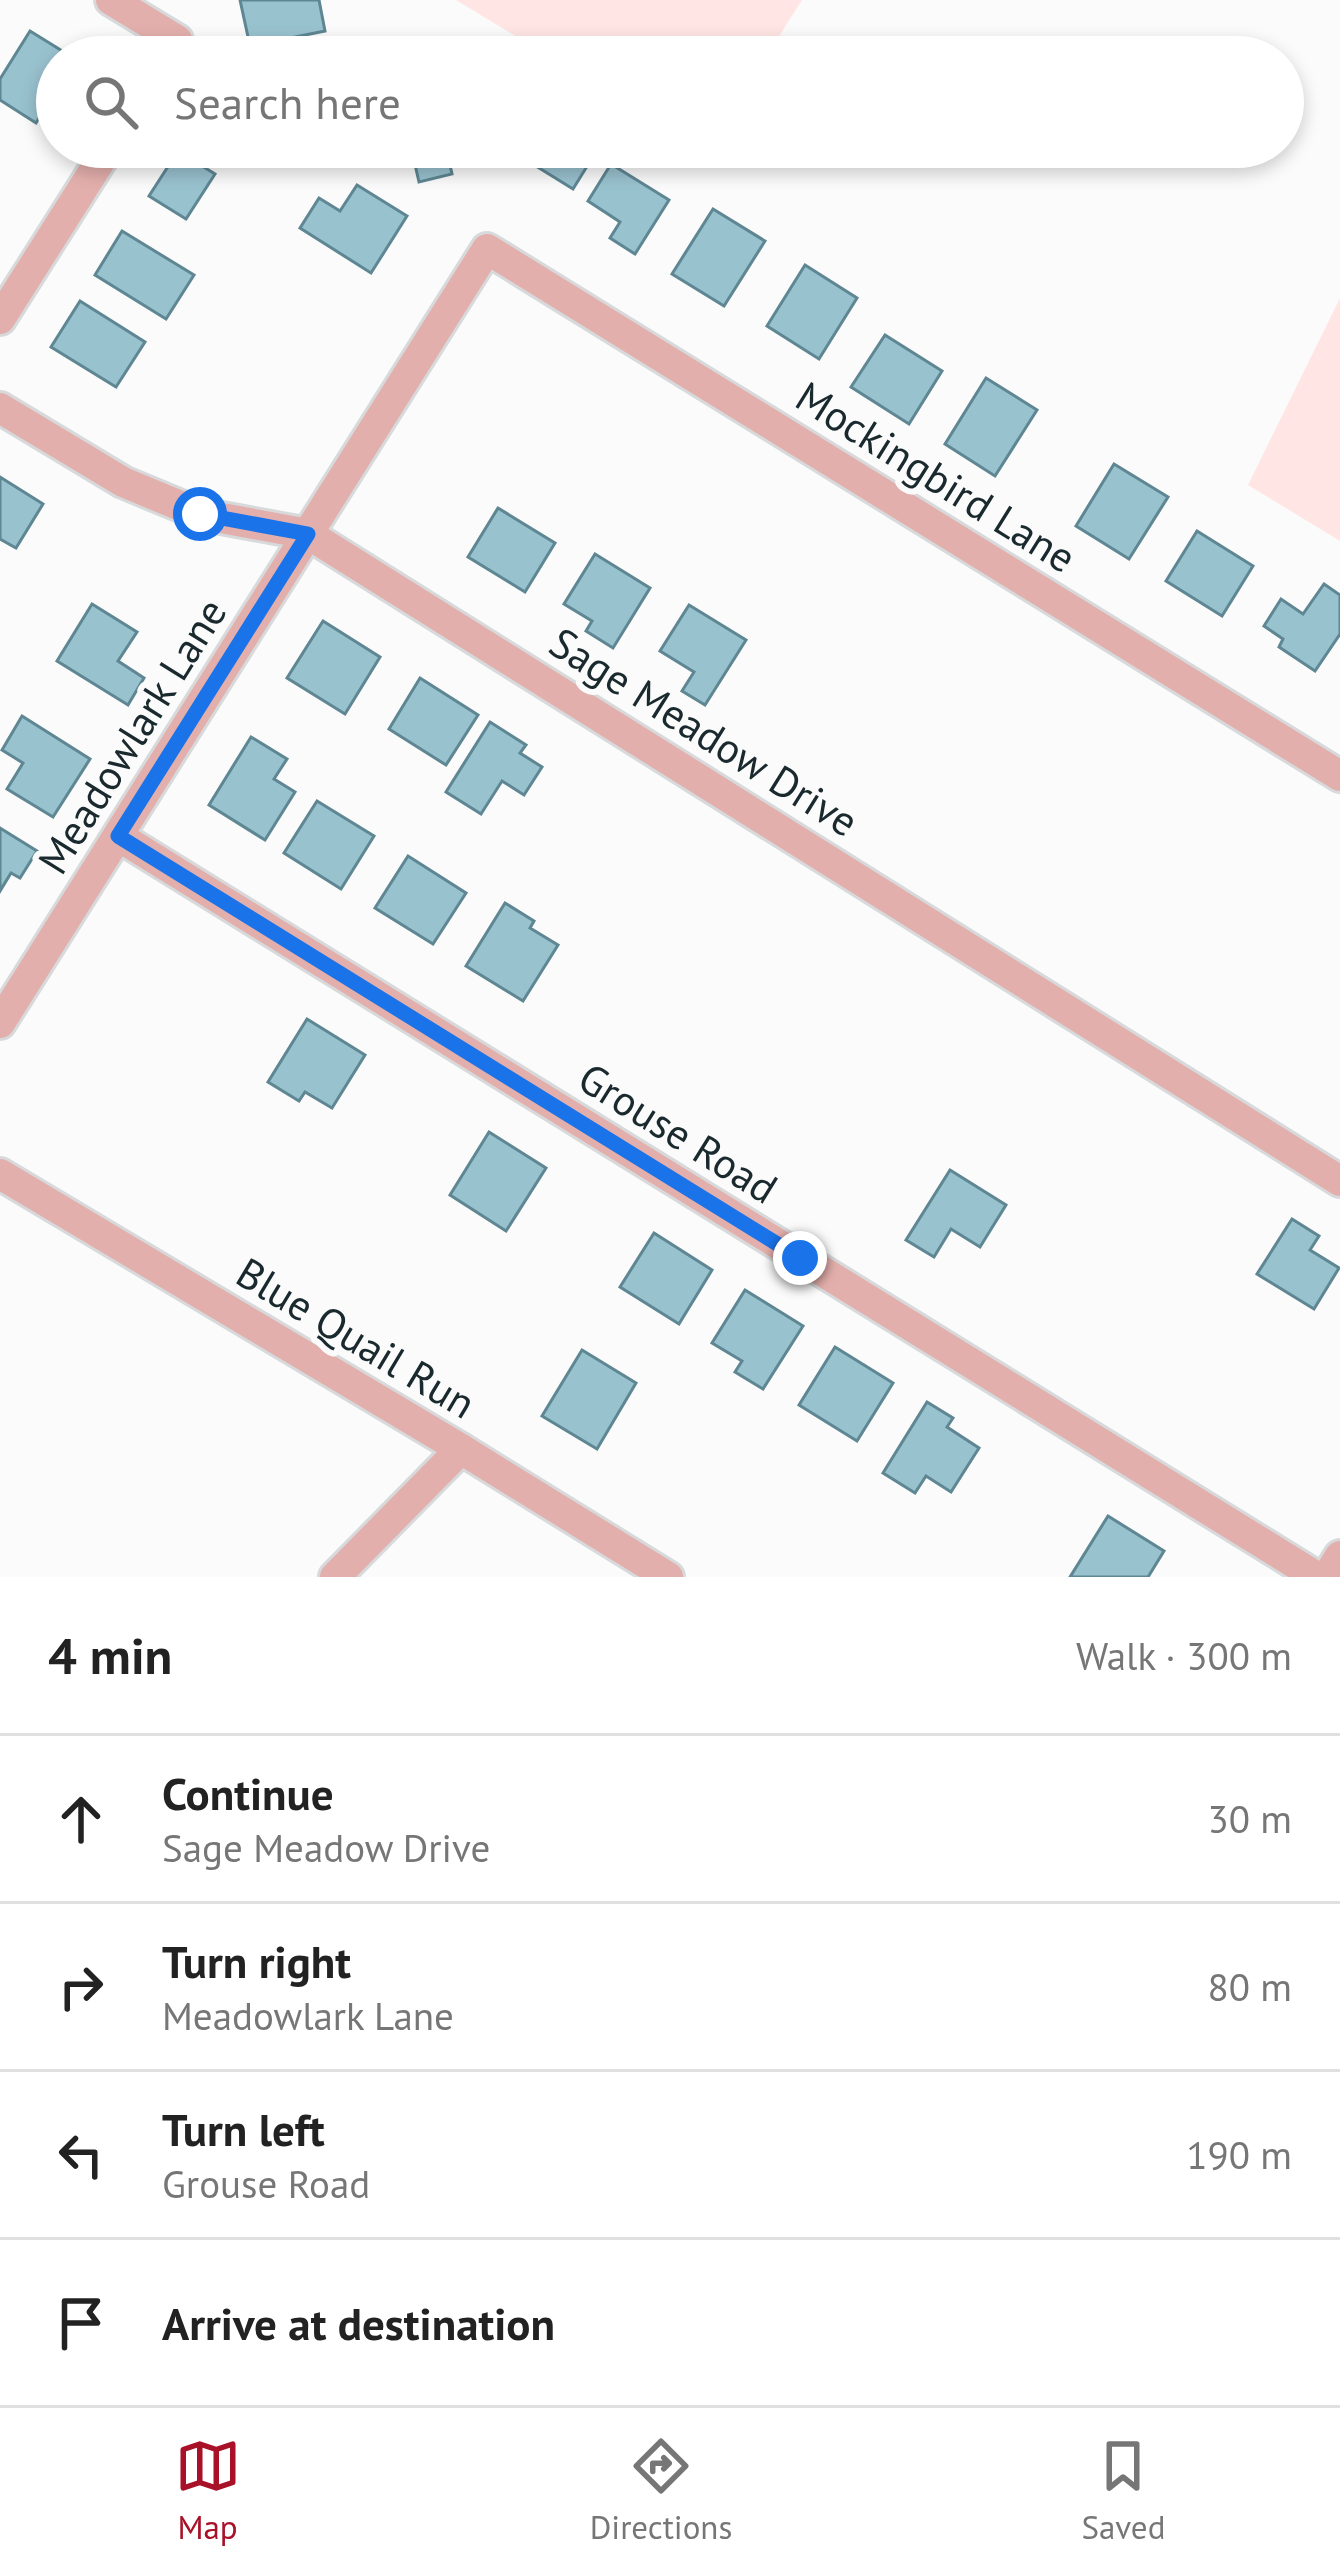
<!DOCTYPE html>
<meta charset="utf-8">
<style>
body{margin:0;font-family:"PT Sans",sans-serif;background:#f6f6f6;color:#222}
.stop{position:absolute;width:36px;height:36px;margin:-27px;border:9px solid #1a73e8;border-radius:50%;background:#fff}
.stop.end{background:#1a73e8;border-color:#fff;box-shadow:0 3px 12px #0008}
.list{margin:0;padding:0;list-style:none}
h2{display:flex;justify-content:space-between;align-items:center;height:156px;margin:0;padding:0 48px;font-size:51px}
h2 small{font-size:39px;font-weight:400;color:#767676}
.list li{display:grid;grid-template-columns:78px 1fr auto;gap:36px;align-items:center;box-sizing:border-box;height:168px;padding:0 48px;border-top:3px solid #e0e0e0}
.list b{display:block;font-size:45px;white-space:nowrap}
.list p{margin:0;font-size:39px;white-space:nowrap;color:#767676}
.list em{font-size:39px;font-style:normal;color:#767676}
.icon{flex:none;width:66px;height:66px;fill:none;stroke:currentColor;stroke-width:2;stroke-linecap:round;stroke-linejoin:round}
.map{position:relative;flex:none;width:1340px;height:1577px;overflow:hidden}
.search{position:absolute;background:#fff;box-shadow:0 6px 18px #0003;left:36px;right:36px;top:36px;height:132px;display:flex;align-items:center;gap:30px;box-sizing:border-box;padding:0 42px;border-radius:66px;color:#767676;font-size:45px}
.sheet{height:828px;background:#fff}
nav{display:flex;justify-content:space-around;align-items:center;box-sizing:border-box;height:168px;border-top:3px solid #e0e0e0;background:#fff;font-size:33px;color:#767676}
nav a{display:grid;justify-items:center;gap:6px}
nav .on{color:#a81128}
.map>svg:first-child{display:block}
.green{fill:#ffe6e4}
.building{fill:#99c2cf;stroke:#5e8693;stroke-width:3}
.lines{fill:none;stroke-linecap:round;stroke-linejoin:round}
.street-casing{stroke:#d7d9da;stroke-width:36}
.street{stroke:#e3afac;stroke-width:30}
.route{stroke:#1a73e8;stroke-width:15}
.labels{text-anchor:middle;stroke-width:12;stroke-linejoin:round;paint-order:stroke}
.street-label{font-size:42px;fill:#19292e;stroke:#fbfbfb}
</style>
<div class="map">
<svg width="1340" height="1577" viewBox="0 0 1340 1577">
<rect width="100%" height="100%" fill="#fbfbfb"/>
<!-- green -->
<g class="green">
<path d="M456,0H802L766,57H550Z"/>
<path d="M1340,298V541L1248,485Z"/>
</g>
<!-- building -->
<g class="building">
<path d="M240,0H319L325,31L250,46Z"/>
<path d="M30,31L72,57H57V89L36,123L0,100V79Z"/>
<path d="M411,147H470L447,152L452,174L419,182Z"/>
<path d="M530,147H599L573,189L523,158Z"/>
<path d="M178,151L215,174L186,219L149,196Z"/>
<path d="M611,164L669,200L635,254L610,238L620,222L588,201Z"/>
<path d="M357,185L407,216L371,273L300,228L319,198L340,211Z"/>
<path d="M713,209L765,241L724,306L672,274Z"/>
<path d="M122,231L194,275L166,319L95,275Z"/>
<path d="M805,265L857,298L819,359L767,326Z"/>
<path d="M80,301L145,342L116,387L51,347Z"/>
<path d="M885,335L942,371L909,424L851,387Z"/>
<path d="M986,378L1037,410L995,476L945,444Z"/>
<path d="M1114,464L1168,497L1129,559L1076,526Z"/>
<path d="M0,477L43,504L16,548L0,539Z"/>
<path d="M498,508L555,543L525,592L468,557Z"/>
<path d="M1197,531L1253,566L1222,616L1166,581Z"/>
<path d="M595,554L650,588L613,648L586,631L592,621L564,604Z"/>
<path d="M1324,584L1340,595V634L1315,671L1279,647L1283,639L1264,626L1281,599L1303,614Z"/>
<path d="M92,604L137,632L118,661L144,678L128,705L57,661Z"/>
<path d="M689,605L746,640L705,705L682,691L694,672L660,651Z"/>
<path d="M323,621L380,657L345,714L287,678Z"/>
<path d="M420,678L478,715L446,765L389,729Z"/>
<path d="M22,716L90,759L53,817L7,789L23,763L2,750Z"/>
<path d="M490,722L526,745L520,753L542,767L524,795L502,781L481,814L446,792Z"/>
<path d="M251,737L287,759L274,779L295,792L265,840L209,805Z"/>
<path d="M317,801L374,836L341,889L284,853Z"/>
<path d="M0,828L37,851L20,878L11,873L0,891Z"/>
<path d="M408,856L466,893L433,944L375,908Z"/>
<path d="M505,903L534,921L530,928L558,945L523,1001L466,966Z"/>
<path d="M307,1019L365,1055L332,1108L305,1092L299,1101L268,1082Z"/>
<path d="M489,1132L546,1168L506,1231L450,1195Z"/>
<path d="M950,1170L1006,1205L980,1247L951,1229L934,1257L906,1240Z"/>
<path d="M1292,1219L1319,1236L1310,1250L1339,1268L1314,1309L1257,1274Z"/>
<path d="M654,1233L712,1270L679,1324L620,1287Z"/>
<path d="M745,1290L803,1326L763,1389L735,1372L742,1361L712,1343Z"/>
<path d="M835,1347L893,1383L857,1441L799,1405Z"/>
<path d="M582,1350L636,1383L597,1449L542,1416Z"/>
<path d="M927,1402L953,1418L947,1427L979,1448L951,1492L926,1476L915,1493L883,1473Z"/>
<path d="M1108,1516L1164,1551L1148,1577H1070Z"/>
</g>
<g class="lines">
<defs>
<g id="street">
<path d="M111,0L177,40L166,57"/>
<path d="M0,319L109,147"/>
<path d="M0,408L123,482L200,514L308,534L1340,1181"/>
<path d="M118,836L1317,1577"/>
<path d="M0,1023L487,249L1340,776"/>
<path d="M0,1174L461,1449L668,1577"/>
<path d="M335,1577L461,1449"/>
<path d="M1327,1577L1340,1556"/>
</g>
</defs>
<!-- street casing -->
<use href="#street" class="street-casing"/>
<!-- street -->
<use href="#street" class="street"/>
</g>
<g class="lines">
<!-- route -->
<path class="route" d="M200,514L308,534L118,836L800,1258"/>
</g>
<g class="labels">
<!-- street labels -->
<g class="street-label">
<text transform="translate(936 477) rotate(32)" y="15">Mockingbird Lane</text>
<text transform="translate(704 732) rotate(32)" y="15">Sage Meadow Drive</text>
<text transform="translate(132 736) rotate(-58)" y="15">Meadowlark Lane</text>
<text transform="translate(678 1133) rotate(32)" y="15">Grouse Road</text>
<text transform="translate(356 1338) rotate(31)" y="15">Blue Quail Run</text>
</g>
</g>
</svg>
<div class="stop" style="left:200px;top:514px"></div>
<div class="stop end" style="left:800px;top:1258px"></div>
<div class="search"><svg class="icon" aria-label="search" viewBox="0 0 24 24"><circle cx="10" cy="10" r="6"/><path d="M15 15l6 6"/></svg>Search here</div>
</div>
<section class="sheet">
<h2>4 min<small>Walk · 300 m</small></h2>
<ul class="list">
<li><svg class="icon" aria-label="ahead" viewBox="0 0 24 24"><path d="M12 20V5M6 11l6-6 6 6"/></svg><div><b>Continue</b><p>Sage Meadow Drive</p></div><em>30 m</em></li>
<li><svg class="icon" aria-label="right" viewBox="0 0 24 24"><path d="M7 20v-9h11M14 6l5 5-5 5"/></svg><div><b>Turn right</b><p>Meadowlark Lane</p></div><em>80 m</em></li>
<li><svg class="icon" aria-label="left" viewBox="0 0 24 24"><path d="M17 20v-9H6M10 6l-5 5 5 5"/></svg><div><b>Turn left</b><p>Grouse Road</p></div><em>190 m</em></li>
<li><svg class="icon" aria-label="arrive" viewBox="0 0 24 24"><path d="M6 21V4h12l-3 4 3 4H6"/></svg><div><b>Arrive at destination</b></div></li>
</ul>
</section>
<nav>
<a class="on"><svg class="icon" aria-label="map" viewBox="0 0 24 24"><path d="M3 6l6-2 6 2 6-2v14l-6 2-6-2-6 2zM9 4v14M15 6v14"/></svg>Map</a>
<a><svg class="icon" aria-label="directions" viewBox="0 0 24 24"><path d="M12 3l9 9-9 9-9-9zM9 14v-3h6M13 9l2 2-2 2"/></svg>Directions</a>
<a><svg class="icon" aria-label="saved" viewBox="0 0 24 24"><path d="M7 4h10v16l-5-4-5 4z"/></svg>Saved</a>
</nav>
